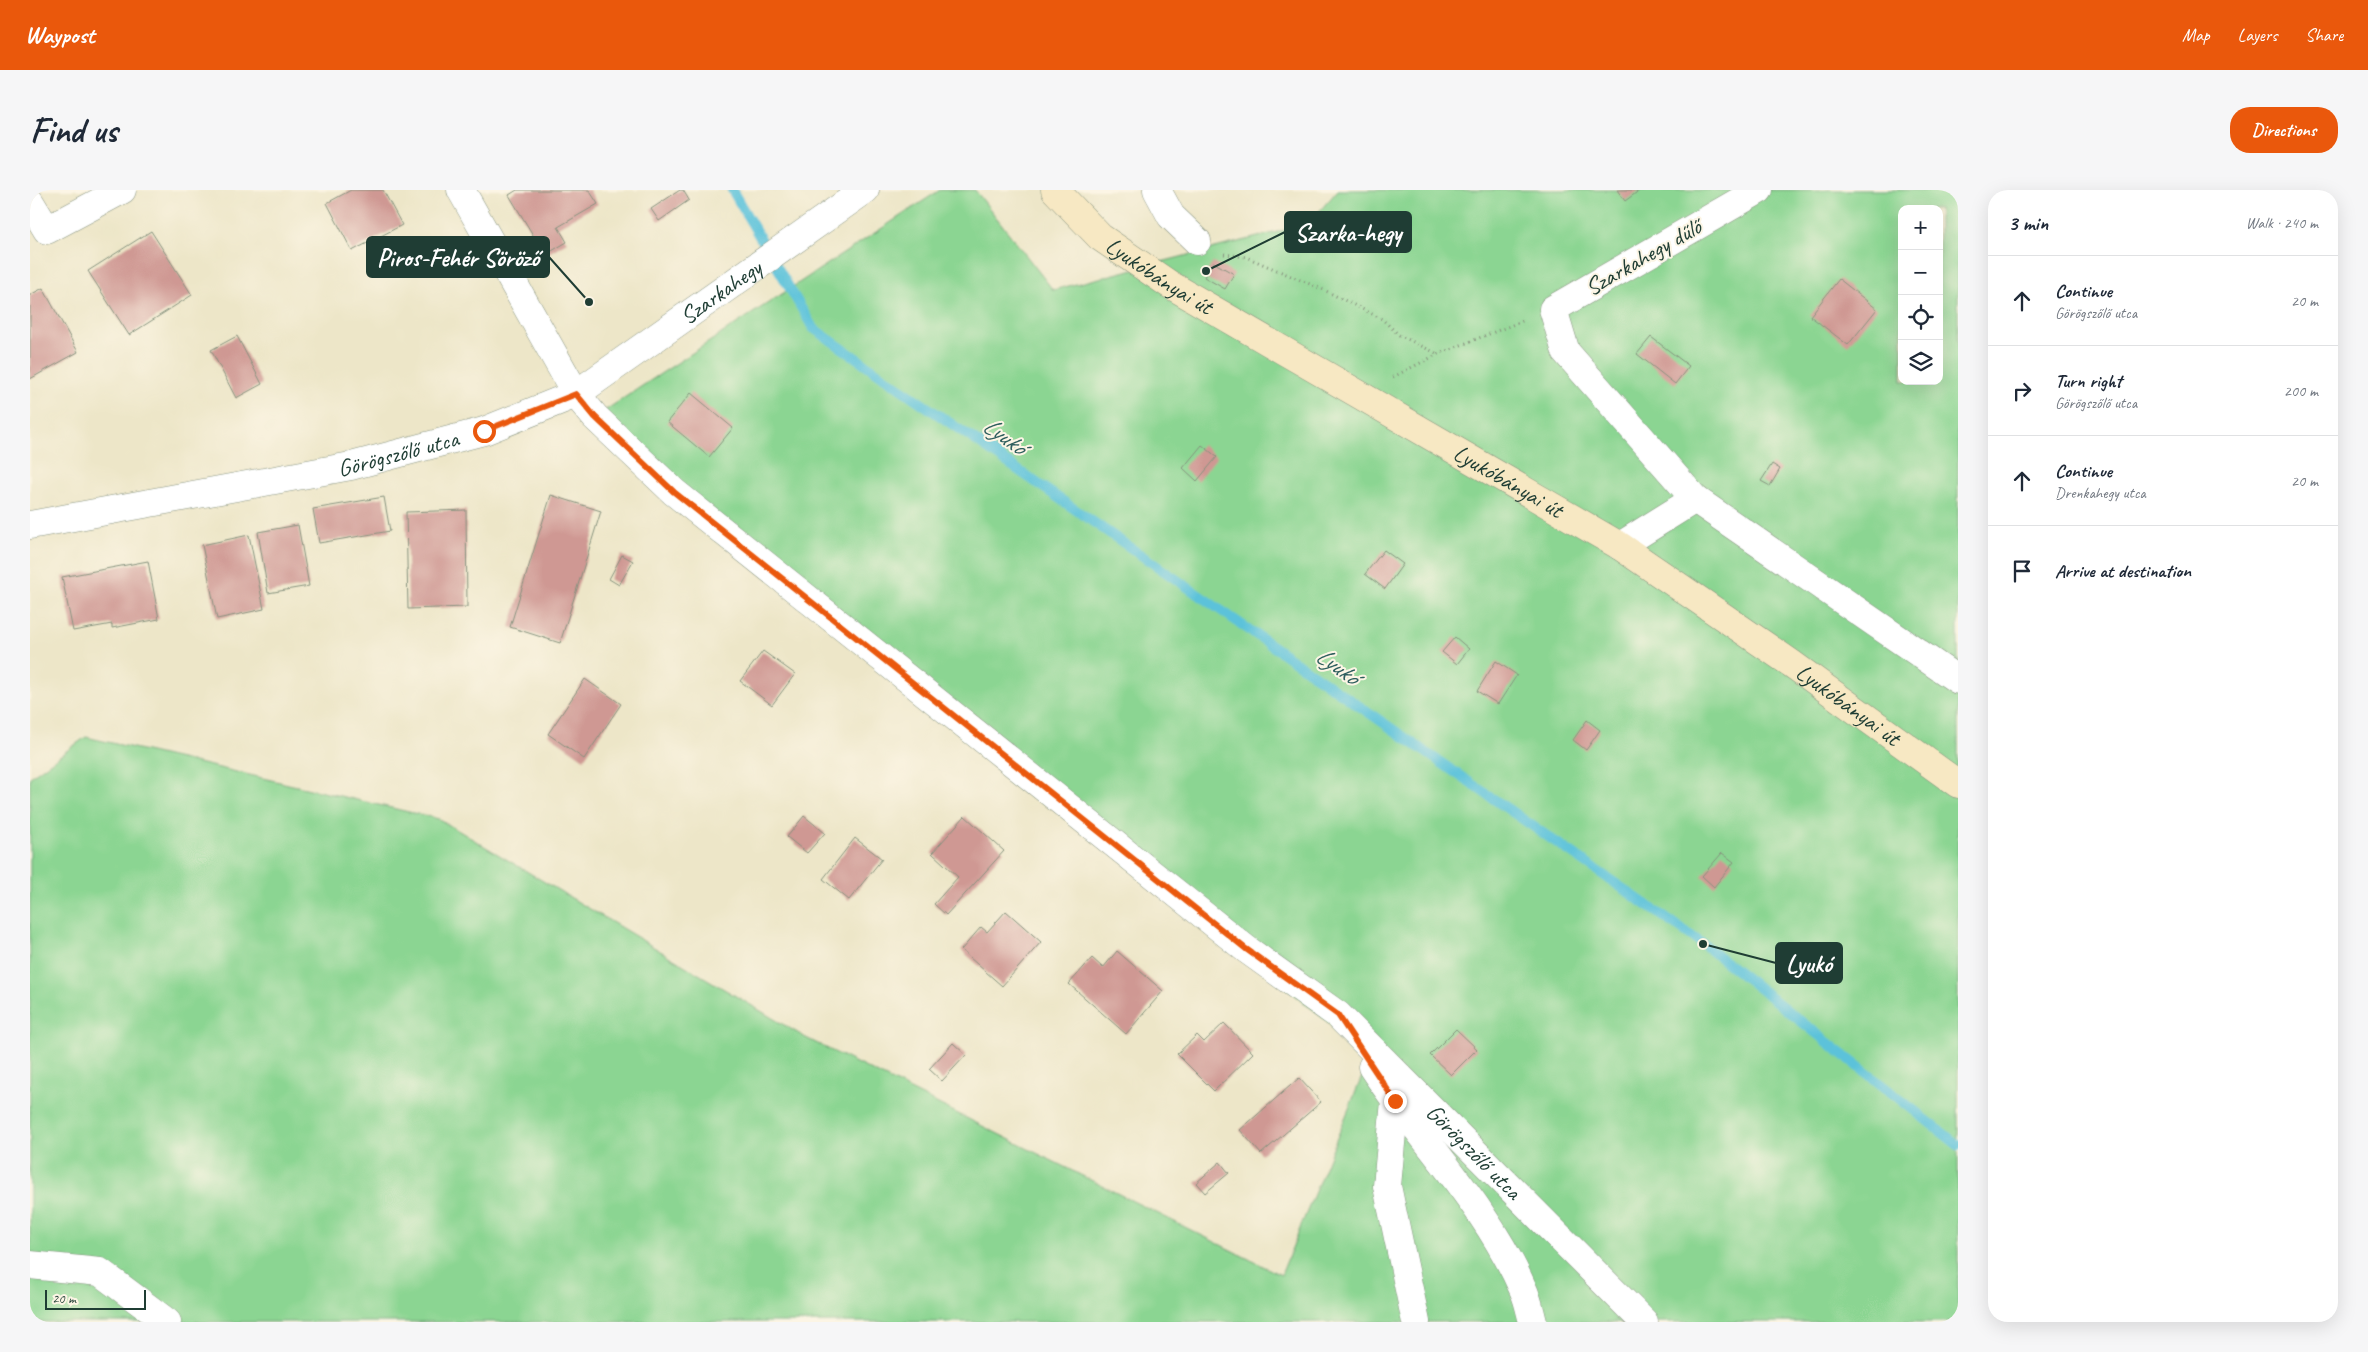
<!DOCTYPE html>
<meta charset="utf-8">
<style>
body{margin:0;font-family:Caveat,sans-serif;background:#f6f6f7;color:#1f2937}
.controls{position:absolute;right:15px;top:15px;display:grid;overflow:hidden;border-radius:10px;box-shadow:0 5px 20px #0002}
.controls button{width:45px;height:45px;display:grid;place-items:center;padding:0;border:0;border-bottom:1px solid #e0e1e3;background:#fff;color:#1f2937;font:25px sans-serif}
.scale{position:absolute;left:15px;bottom:12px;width:101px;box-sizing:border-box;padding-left:5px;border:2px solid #1f3d34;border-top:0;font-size:14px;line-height:18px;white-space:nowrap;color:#1f3d34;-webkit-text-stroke:4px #fcf5e5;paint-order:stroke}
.stop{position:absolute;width:15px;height:15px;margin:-11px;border:4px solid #ea580c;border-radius:50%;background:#fff}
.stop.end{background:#ea580c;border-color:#fff;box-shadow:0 1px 5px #0008}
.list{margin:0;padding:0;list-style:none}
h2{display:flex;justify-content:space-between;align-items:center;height:65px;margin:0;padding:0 20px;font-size:21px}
h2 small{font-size:16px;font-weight:400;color:#747a83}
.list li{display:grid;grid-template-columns:32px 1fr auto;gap:15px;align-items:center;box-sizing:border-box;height:90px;padding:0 20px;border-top:1px solid #e0e1e3}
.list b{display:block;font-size:19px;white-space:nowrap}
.list p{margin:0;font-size:16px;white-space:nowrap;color:#747a83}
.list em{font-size:16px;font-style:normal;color:#747a83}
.icon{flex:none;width:28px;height:28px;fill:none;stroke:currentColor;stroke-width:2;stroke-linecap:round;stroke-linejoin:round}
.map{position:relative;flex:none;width:1928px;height:1132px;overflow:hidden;border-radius:20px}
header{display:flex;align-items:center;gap:30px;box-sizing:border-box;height:70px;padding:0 25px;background:#ea580c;color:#fff}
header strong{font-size:24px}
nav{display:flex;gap:28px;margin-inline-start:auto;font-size:18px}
.intro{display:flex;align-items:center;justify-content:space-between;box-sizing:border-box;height:120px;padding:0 30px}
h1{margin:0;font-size:35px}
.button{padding:12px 22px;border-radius:20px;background:#ea580c;color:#fff;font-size:18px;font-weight:700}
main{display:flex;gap:30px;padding:0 30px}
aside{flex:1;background:#fff;border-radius:20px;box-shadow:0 5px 20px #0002}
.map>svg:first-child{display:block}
.garden{fill:#8bd592;stroke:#558963;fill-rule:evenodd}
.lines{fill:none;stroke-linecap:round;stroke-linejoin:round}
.stream{stroke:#5cc2da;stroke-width:10}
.building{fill:#cf9893}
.minor-casing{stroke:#86927e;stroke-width:29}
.secondary-casing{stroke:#86927e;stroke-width:29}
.path{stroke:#86927e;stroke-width:3;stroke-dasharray:1 4;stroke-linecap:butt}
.minor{stroke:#fff;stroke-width:28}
.secondary{stroke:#f7e8c3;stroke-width:28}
.route{stroke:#ea580c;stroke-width:6}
.labels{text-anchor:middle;stroke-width:4;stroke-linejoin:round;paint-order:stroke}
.street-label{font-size:24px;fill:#1f3d34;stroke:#fcf5e5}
.water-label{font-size:25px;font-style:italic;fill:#2e5e5e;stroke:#fcf5e5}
.leader{fill:none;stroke:#1f3d34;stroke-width:2}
.callout-dot{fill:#1f3d34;stroke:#fcf5e5;stroke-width:2}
.callout{fill:#1f3d34;stroke:#1f3d34;stroke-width:2}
.callout-label{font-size:25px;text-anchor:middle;font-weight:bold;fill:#fff}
</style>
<header>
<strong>Waypost</strong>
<nav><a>Map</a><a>Layers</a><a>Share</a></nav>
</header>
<div class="intro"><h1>Find us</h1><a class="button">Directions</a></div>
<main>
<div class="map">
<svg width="1928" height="1132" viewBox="0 0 1928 1132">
<rect width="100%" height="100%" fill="#fcf5e5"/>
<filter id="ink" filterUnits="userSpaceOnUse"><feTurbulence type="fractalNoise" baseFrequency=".02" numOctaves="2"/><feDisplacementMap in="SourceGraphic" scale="10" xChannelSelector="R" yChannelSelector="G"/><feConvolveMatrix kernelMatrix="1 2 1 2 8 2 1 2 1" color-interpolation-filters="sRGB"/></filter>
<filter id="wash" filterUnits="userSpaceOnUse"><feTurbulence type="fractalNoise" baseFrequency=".0096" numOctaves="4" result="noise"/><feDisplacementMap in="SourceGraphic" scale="20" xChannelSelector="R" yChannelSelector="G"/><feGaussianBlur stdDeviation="1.12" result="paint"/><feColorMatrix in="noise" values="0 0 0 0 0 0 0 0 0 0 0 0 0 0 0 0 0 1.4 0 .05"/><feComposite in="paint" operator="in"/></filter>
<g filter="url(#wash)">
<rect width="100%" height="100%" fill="#ede6c8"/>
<!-- garden -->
<path class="garden" d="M910,0H945L1023,100L1278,34L1308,0H1928V1132H0V587L56,547L409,629L776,848L1251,1085L1340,867L565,227ZM1872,19H1909V191H1872Z"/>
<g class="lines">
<!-- stream -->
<path class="stream" d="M702,0L783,138L1673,754L1928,955"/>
</g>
<g id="blocks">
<!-- building -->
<g class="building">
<path d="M321,0H353L372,35L322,61L297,13Z"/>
<path d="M487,0H559L568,14L528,37L537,52L515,65L479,5Z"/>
<path d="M650,0H653L659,10L629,31L621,19Z"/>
<path d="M1587,0H1610L1595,11Z"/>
<path d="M121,41L162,105L99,145L58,81Z"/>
<path d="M1183,72L1204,84L1195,99L1174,87Z"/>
<path d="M1809,89L1847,119L1818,155L1780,126Z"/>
<path d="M13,98L48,162L0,189V105Z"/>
<path d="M207,146L232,194L206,208L181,160Z"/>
<path d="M1621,147L1659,176L1645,194L1607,164Z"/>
<path d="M661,203L703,238L679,267L637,232Z"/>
<path d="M1172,255L1187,267L1167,291L1153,278Z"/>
<path d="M1742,274L1750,279L1740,296L1731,291Z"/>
<path d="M521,305L571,321L530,453L480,437Z"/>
<path d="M354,307L360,341L289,353L283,319Z"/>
<path d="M436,320L437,417L378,419L376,322Z"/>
<path d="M268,335L279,396L238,403L228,342Z"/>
<path d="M219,345L234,419L187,429L172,355Z"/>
<path d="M1354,360L1373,374L1355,399L1335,384Z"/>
<path d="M592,365L603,371L589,395L579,389Z"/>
<path d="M118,371L129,429L82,438V434L43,441L32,387Z"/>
<path d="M1425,447L1439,459L1427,474L1412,462Z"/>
<path d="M733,461L765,484L742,515L710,491Z"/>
<path d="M1466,471L1487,485L1468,514L1447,501Z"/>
<path d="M555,489L591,514L554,569L518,544Z"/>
<path d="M1557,530L1570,540L1556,560L1543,550Z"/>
<path d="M774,626L795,643L777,663L757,647Z"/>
<path d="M935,626L974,661L916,725L904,714L928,687L902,663Z"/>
<path d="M825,648L852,669L819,710L793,689Z"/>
<path d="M1692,663L1704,672L1684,697L1672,686Z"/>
<path d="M976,721L1011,752L972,796L931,760L951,737L957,742Z"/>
<path d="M1087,761L1133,801L1096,844L1039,794L1062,768L1073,778Z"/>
<path d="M1194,833L1223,863L1184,901L1147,864L1167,845L1174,852Z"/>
<path d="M1426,839L1447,859L1421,885L1400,865Z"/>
<path d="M923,853L936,865L912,891L899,879Z"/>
<path d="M1269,888L1291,912L1231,964L1210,940Z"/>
<path d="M1190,972L1199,983L1175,1003L1166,993Z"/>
</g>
</g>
</g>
<g filter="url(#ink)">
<use href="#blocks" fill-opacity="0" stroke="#86927e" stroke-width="1"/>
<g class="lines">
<defs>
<g id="minor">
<path id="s1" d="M431,0L546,204L565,227L644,302L1216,759L1308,825L1614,1132"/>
<path d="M1127,0L1141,26L1167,51"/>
<path d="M1729,0L1523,119L1536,162L1665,309L1928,490"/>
<path d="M0,12L17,40L92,0"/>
<path id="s2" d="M0,335L321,276L454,241L546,204L835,0"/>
<path d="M1590,356L1665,309"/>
<path d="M1342,877C1392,952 1457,1016 1493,1099C1498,1109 1500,1121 1503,1132"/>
<path d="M1365,911L1357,996L1386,1132"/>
<path d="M0,1075L70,1082L137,1132"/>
</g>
<g id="secondary">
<path id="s3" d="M1025,0L1070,47L1139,94L1590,356L1762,474L1928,594"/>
</g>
</defs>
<!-- minor casing -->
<use href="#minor" class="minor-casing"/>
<!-- secondary casing -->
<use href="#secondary" class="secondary-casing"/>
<!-- path -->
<g class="path">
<path d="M1194,64L1216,67L1294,100L1352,129L1369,145L1408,164"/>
<path d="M1363,187L1408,164L1495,130"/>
</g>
<!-- minor -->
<use href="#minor" class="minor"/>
<!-- secondary -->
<use href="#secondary" class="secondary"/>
</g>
</g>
<g class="lines" filter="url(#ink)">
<!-- route -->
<path class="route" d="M454,241L546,204L565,227L644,302L1216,759L1308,825L1365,911"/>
</g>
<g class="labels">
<!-- street labels -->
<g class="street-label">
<text transform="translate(1613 67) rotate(-30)" y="8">Szarkahegy dűlő</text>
<text dy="8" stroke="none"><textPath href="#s3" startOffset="136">Lyukóbányai út</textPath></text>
<text dy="8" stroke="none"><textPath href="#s2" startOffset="740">Szarkahegy</textPath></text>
<text dy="8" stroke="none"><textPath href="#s2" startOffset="375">Görögszőlő utca</textPath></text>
<text dy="8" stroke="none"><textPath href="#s3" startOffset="541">Lyukóbányai út</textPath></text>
<text dy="8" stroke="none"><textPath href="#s3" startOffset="948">Lyukóbányai út</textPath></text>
<text dy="8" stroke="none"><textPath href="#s1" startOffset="1411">Görögszőlő utca</textPath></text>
</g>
<!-- water labels -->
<g class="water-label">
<text transform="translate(975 245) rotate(35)" y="9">Lyukó</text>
<text transform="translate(1308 475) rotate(35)" y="9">Lyukó</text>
</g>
</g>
<!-- callouts -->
<path class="leader" d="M1176 81L1255 42M559 112L519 67M1673 754L1746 773"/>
<g class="callout-dot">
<circle cx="1176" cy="81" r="5"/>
<circle cx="559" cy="112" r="5"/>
<circle cx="1673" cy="754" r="5"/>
</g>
<g class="callout">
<rect x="1255" y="22" width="126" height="40" rx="5"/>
<rect x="337" y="47" width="182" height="40" rx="5"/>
<rect x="1746" y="753" width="66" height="40" rx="5"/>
</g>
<g class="callout-label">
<text x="1318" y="51">Szarka-hegy</text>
<text x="428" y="76">Piros-Fehér Söröző</text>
<text x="1779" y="782">Lyukó</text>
</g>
</svg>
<div class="controls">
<button>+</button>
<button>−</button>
<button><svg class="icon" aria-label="locate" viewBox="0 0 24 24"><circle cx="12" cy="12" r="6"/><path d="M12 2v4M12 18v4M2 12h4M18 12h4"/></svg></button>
<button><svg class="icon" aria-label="layers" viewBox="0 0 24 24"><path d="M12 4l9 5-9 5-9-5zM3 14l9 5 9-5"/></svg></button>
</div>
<div class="scale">20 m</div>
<div class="stop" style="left:454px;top:241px"></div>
<div class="stop end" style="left:1365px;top:911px"></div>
</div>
<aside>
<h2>3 min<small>Walk · 240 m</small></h2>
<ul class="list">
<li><svg class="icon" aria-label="ahead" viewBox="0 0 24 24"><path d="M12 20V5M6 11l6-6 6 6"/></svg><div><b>Continue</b><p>Görögszőlő utca</p></div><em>20 m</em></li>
<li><svg class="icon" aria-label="right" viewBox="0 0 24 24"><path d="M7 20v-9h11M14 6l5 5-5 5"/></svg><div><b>Turn right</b><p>Görögszőlő utca</p></div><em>200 m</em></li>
<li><svg class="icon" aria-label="ahead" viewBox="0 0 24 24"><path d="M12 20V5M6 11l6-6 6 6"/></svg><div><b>Continue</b><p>Drenkahegy utca</p></div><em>20 m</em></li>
<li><svg class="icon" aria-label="arrive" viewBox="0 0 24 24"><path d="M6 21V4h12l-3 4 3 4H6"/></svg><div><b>Arrive at destination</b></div></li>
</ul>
</aside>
</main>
